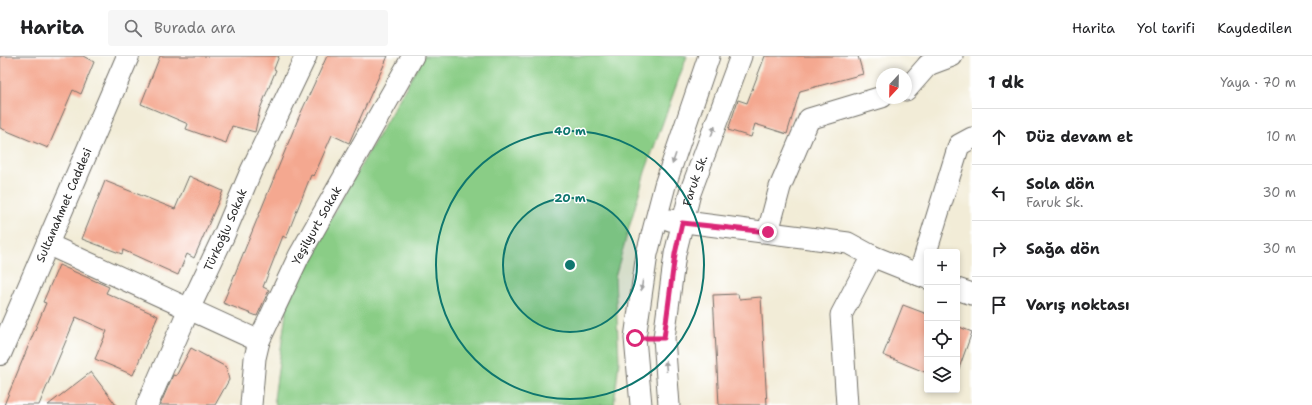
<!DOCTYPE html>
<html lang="tr">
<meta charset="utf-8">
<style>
body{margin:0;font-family:"Shantell Sans",sans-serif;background:#f6f6f6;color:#202124}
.controls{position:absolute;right:12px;bottom:12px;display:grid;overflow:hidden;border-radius:4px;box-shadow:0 2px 6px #0003}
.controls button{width:36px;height:36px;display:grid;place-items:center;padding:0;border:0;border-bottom:1px solid #e0e0e0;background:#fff;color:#202124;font:20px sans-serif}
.compass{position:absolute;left:876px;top:12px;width:36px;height:36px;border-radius:50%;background:#fff;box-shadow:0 2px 6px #0003;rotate:202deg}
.stop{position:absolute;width:12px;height:12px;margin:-9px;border:3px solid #db2777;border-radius:50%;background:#fff}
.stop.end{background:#db2777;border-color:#fff;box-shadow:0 1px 4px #0008}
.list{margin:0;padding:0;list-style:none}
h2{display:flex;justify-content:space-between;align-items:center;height:52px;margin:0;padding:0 16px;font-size:17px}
h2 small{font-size:13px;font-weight:400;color:#757577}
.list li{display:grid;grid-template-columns:26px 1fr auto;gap:12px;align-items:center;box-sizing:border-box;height:56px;padding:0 16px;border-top:1px solid #e0e0e0}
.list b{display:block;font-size:15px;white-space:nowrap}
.list p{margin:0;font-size:13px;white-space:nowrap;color:#757577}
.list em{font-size:13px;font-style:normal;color:#757577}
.icon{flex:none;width:22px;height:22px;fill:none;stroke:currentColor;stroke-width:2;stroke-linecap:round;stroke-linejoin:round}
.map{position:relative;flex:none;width:972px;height:349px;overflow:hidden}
header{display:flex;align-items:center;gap:24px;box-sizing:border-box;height:56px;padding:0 20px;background:#fff;border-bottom:1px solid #e0e0e0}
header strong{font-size:19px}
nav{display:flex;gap:22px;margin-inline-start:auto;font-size:14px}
.search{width:280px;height:36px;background:#f6f6f6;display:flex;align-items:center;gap:10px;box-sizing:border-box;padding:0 14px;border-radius:4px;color:#757577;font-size:15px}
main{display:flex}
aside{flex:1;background:#fff}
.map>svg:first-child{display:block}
.green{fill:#8acd86;stroke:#5a7c58}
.building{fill:#f4a890}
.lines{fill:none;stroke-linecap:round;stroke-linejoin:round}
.street-casing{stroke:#716f67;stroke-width:23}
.secondary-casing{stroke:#716f67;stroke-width:24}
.street{stroke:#fff;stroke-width:21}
.secondary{stroke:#fff;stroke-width:22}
.oneway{fill:#a0a0a0}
.route{stroke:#db2777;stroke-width:5}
.ring{fill:none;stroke:#0f766e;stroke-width:2}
.labels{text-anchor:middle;stroke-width:3;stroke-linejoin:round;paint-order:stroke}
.street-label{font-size:12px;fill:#2b2b2b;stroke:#fff}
.centre{fill:#0f766e;stroke:#fff;stroke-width:2}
.ring-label{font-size:12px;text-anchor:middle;font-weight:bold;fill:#0f766e;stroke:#fff;stroke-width:3;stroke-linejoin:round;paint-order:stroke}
</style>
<header>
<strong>Harita</strong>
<div class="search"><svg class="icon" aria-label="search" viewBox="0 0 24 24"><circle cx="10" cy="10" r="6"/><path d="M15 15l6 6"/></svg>Burada ara</div>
<nav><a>Harita</a><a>Yol tarifi</a><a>Kaydedilen</a></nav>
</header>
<main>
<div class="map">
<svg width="972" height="349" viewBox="0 0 972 349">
<rect width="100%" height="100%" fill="#fff"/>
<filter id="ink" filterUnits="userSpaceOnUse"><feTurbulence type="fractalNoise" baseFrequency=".025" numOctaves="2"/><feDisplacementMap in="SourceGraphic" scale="8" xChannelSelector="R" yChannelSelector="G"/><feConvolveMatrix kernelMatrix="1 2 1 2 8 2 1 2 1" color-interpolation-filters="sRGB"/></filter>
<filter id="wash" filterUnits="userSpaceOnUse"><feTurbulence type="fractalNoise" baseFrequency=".012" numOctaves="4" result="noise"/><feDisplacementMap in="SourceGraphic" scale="16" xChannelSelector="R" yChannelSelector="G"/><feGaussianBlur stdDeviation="0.9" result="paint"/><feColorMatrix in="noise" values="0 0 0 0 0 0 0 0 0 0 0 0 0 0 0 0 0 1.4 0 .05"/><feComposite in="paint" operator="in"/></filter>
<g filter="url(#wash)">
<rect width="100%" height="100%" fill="#f2ecd7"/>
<!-- green -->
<path class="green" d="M424,0H687L645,116L615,221L619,305L614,349H276L274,343L287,249L306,205Z"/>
<g id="blocks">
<!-- building -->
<g class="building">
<path d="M0,0H83L94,6L81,38L73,34L48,92L0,72Z"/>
<path d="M160,0H279L274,13L276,14L260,53L255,76L232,70L226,87L186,73L188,68L141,48Z"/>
<path d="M327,0H388L349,87L332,79L314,120L311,119L286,182L283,180L263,231L269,234L257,260L223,247L298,63Z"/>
<path d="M765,0H858L863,18L800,35L787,78L755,68L751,81L728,74L738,44L747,47Z"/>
<path d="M189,120L223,135L194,202L187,198L178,219L123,194L122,198L82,183L105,125L175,153Z"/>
<path d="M59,209L109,231L106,237L158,260L133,319L95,303L107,275L76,261L39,349H4L46,247L43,246Z"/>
<path d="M738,238L739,243L761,241L767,349H719L713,239Z"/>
<path d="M903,249L927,258V317L883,299Z"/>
<path d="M957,270L972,276L957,318Z"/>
<path d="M191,292L226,311L229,324L215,349H160L173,319L176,320Z"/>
<path d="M91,316L116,349H48Z"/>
</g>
</g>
</g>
<g filter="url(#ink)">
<use href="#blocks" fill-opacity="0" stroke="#716f67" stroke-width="1"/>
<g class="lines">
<defs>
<g id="street">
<path d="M928,9L952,0"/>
<path d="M906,34L928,9"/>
<path d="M670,164L848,187L872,200L927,222"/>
<path d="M768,176L780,131L809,63L882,41"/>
<path d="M47,188L259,285"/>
<path d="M919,219L959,89L972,82"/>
<path d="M957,233L972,238"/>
<path id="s1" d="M147,349L189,253L224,179L251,115L306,0"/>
<path id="s2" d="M251,349L255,302L259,285L299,200L413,0"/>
<path d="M641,349L635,282L647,198L665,129L709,0"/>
<path id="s3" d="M669,349L664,282L675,198L690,137L741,0"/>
<path d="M847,349L841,259L872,200"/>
</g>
<g id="secondary">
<path id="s4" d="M0,298L128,0"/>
</g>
</defs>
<!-- street casing -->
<use href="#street" class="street-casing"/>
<!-- secondary casing -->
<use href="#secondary" class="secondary-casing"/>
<!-- street -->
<use href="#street" class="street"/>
<!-- secondary -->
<use href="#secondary" class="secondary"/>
</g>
<!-- one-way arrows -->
<defs><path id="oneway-solid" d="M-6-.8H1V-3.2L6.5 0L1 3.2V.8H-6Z"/></defs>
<g class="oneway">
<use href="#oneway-solid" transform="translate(713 75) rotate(-70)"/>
<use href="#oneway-solid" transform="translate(674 103) rotate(109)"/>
<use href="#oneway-solid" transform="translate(642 229) rotate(98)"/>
<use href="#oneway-solid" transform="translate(666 310) rotate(-95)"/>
</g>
</g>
<g class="lines" filter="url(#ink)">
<!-- route -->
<path class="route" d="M635,282H664L675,198L682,167L768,176"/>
</g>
<!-- distance rings -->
<circle cx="570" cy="209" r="67" fill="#0f766e" fill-opacity=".12"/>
<g class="ring">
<circle cx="570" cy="209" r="67"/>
<circle cx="570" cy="209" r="134"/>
</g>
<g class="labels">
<!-- street labels -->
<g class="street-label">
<text dy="4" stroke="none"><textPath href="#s3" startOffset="228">Faruk Sk.</textPath></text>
<text dy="4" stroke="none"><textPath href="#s4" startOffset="162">Sultanahmet Caddesi</textPath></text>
<text dy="4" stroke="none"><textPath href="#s2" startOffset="194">Yeşilyurt Sokak</textPath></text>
<text dy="4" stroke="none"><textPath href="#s1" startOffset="192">Türkoğlu Sokak</textPath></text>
</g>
</g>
<circle cx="570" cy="209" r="6" class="centre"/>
<g class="ring-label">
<text x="570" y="79">40 m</text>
<text x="570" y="146">20 m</text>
</g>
</svg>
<div class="controls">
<button>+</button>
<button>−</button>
<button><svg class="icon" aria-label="locate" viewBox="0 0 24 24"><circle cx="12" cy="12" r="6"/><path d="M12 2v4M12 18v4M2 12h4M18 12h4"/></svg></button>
<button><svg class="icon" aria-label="layers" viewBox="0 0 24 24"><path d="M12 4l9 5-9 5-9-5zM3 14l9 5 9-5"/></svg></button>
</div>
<svg class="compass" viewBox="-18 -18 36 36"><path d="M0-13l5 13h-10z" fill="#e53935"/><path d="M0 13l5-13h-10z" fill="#757577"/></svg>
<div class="stop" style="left:635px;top:282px"></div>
<div class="stop end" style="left:768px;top:176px"></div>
</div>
<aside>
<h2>1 dk<small>Yaya · 70 m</small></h2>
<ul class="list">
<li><svg class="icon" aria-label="ahead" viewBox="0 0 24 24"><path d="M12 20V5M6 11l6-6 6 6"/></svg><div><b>Düz devam et</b></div><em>10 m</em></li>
<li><svg class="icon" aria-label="left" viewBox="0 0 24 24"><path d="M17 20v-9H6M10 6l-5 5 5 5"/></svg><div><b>Sola dön</b><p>Faruk Sk.</p></div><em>30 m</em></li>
<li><svg class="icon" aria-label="right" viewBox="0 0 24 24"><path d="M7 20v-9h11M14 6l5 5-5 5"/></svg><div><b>Sağa dön</b></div><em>30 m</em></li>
<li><svg class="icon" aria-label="arrive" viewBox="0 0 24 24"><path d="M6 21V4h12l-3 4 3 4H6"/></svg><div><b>Varış noktası</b></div></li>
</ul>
</aside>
</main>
